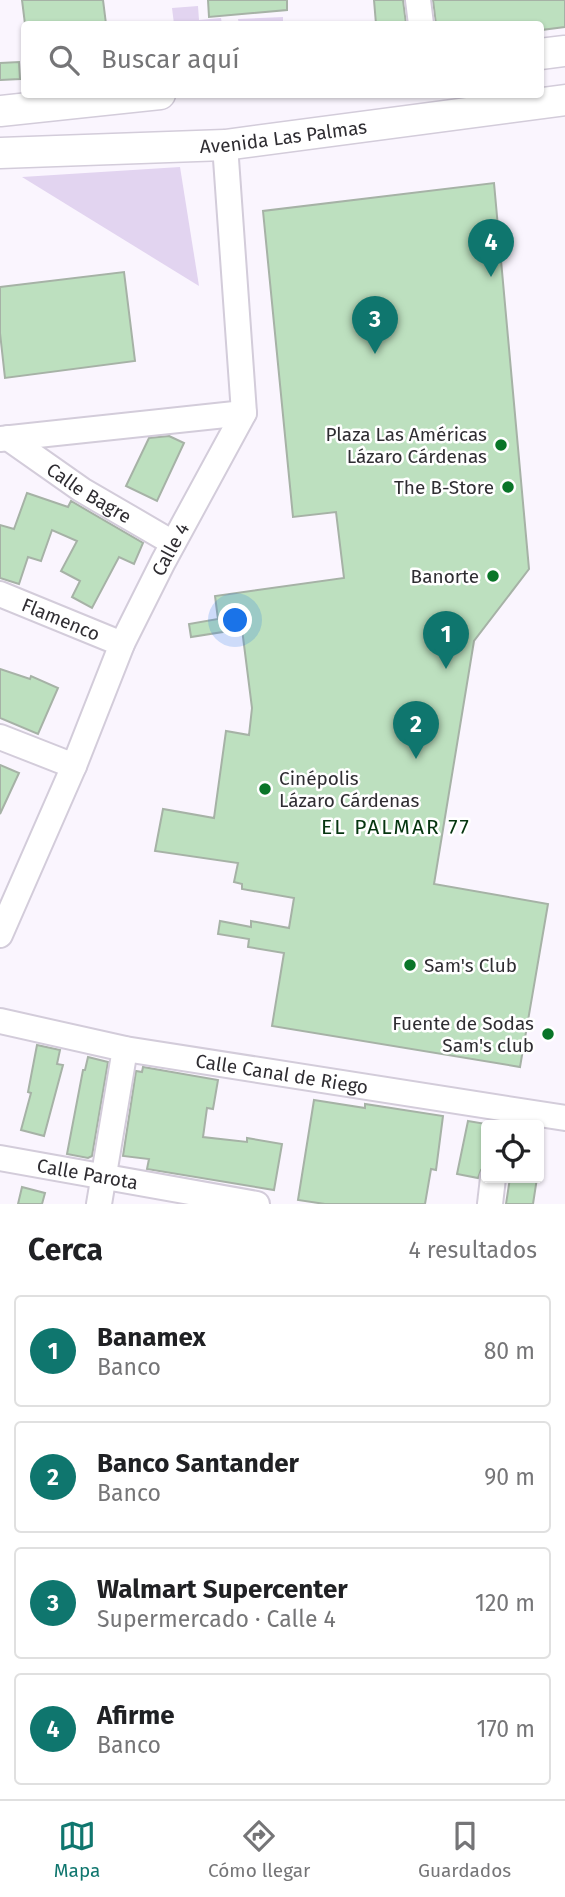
<!DOCTYPE html>
<html lang="es">
<meta charset="utf-8">
<style>
body{margin:0;font-family:"Fira Sans",sans-serif;background:#f6f6f6;color:#202124}
.controls{position:absolute;right:21px;bottom:21px;display:grid;overflow:hidden;border-radius:7px;box-shadow:0 2px 5px #0004}
.controls button{width:63px;height:63px;display:grid;place-items:center;padding:0;border:0;border-bottom:2px solid #e0e0e0;background:#fff;color:#202124;font:35px sans-serif}
.you{position:absolute;left:236px;top:621px;width:24px;height:24px;margin:-18px;border:5px solid #fff;border-radius:50%;background:#1a73e8;box-shadow:0 0 0 10px #1a73e833}
.badge{display:grid;place-items:center;width:46px;height:46px;border-radius:50%;background:#0f766e;color:#fff;font-size:23px;font-weight:700}
.pin{position:absolute;translate:-50% -58px;filter:drop-shadow(0 2px 4px #0008)}
.pin::after{content:'';position:absolute;top:37px;width:24px;height:21px;background:inherit;clip-path:polygon(0 0,100% 0,50% 100%)}
.list{margin:0;padding:0;list-style:none}
h2{display:flex;justify-content:space-between;align-items:center;height:91px;margin:0;padding:0 28px;font-size:30px}
h2 small{font-size:23px;font-weight:400;color:#757577}
.list li{display:grid;grid-template-columns:46px 1fr auto;gap:21px;align-items:center;box-sizing:border-box;height:112px;margin:0 14px 14px;padding:0 14px;border:2px solid #e0e0e0;border-radius:7px}
.list b{display:block;font-size:26px;white-space:nowrap}
.list p{margin:0;font-size:23px;white-space:nowrap;color:#757577}
.list em{font-size:23px;font-style:normal;color:#757577}
.icon{flex:none;width:38px;height:38px;fill:none;stroke:currentColor;stroke-width:2;stroke-linecap:round;stroke-linejoin:round}
.map{position:relative;flex:none;width:565px;height:1204px;overflow:hidden}
.search{position:absolute;background:#fff;box-shadow:0 2px 5px #0004;left:21px;right:21px;top:21px;height:77px;display:flex;align-items:center;gap:18px;box-sizing:border-box;padding:0 24px;border-radius:7px;color:#757577;font-size:26px}
.sheet{height:595px;background:#fff}
nav{display:flex;justify-content:space-around;align-items:center;box-sizing:border-box;height:98px;border-top:2px solid #e0e0e0;background:#fff;font-size:19px;color:#757577}
nav a{display:grid;justify-items:center;gap:4px}
nav .on{color:#0f766e}
.map>svg:first-child{display:block}
.green{fill:#e2d4f0}
.building{fill:#bde0bf;stroke:#a6b2a6;stroke-width:2}
.lines{fill:none;stroke-linecap:round;stroke-linejoin:round}
.minor-casing{stroke:#d3ccda;stroke-width:28}
.major-casing{stroke:#d3ccda;stroke-width:33}
.minor{stroke:#fff;stroke-width:24}
.major{stroke:#fff;stroke-width:30}
.poi-dot{fill:#097528;stroke:#fff;stroke-width:2.5}
.labels{text-anchor:middle;stroke-width:5;stroke-linejoin:round;paint-order:stroke}
.street-label{font-size:19px;fill:#2f2d32;stroke:#fff}
.poi-label{font-size:19px;fill:#2f2d32;stroke:#fff;text-anchor:end}
.neighbourhood-label{font-size:21px;letter-spacing:2px;fill:#063510;stroke:#fff}
</style>
<div class="map">
<svg width="565" height="1204" viewBox="0 0 565 1204">
<rect width="100%" height="100%" fill="#faf5fe"/>
<!-- green -->
<g class="green">
<path d="M198,6L199,20L221,18L222,24H174L172,8Z"/>
<path d="M283,17V24H239L238,19Z"/>
<path d="M180,167L199,286L22,177Z"/>
</g>
<!-- building -->
<g class="building">
<path d="M22,0H103L106,24H25Z"/>
<path d="M208,0H287V10L209,17Z"/>
<path d="M374,0H403L406,24H376Z"/>
<path d="M433,0H565V27L541,30V24H436Z"/>
<path d="M19,62L20,79L0,80V63Z"/>
<path d="M494,183L529,569L474,641L434,884L548,904L520,1067L272,1026L284,953L248,947L249,939L218,934L220,921L251,927V921L289,928L294,898L242,889V884L234,882L238,863L155,851L163,809L214,818L226,731L249,735L252,708L242,629L191,637L189,624L218,619L215,596L344,578L336,512L293,517L263,211Z"/>
<path d="M124,272L135,361L5,378L0,333V287Z"/>
<path d="M169,436L184,443L157,501L126,486L149,438Z"/>
<path d="M27,493L68,507L71,501L143,543L134,564L119,557L92,608L72,597L80,581L61,571L77,541L52,530L41,561L28,557L19,584L0,578V525L14,529Z"/>
<path d="M0,669L30,679L31,676L58,688L38,734L0,718Z"/>
<path d="M0,765L19,773L0,814Z"/>
<path d="M37,1045L60,1050L57,1064L63,1065L44,1136L21,1130L31,1093L28,1092Z"/>
<path d="M88,1057L108,1062L92,1156L88,1158L67,1154L83,1070H85Z"/>
<path d="M143,1067L218,1080L213,1109L207,1108L203,1137L247,1142V1138L282,1144L274,1190L147,1169L149,1159L123,1156L136,1071L142,1072Z"/>
<path d="M314,1100L365,1108V1104L443,1116L436,1170L431,1169L425,1204H325L298,1200Z"/>
<path d="M468,1121L486,1124V1165L481,1170L478,1178L457,1174Z"/>
<path d="M510,1178H537L533,1204H506Z"/>
<path d="M22,1187L45,1193L42,1204H18Z"/>
</g>
<g class="lines">
<defs>
<g id="minor">
<path d="M418,0L421,24"/>
<path id="s1" d="M8,438L82,490L173,543"/>
<path d="M0,439L244,413"/>
<path id="s2" d="M0,594L122,644"/>
<path d="M0,737L74,766"/>
<path id="s3" d="M0,935L74,766L122,644L163,562L244,413L225,145"/>
<path id="s4" d="M0,1021L125,1049L565,1118"/>
<path id="s5" d="M0,1158L257,1204"/>
<path d="M99,1204L125,1049"/>
<path d="M490,1204L493,1178"/>
</g>
<g id="major">
<path d="M540,54L565,51"/>
<path d="M0,111L160,94"/>
<path id="s6" d="M0,153L225,145L565,100"/>
</g>
</defs>
<!-- minor casing -->
<use href="#minor" class="minor-casing"/>
<!-- major casing -->
<use href="#major" class="major-casing"/>
<!-- minor -->
<use href="#minor" class="minor"/>
<!-- major -->
<use href="#major" class="major"/>
</g>
<!-- markers -->
<g class="poi-dot">
<circle cx="501" cy="445" r="7"/>
<circle cx="508" cy="487" r="7"/>
<circle cx="493" cy="576" r="7"/>
<circle cx="265" cy="789" r="7"/>
<circle cx="410" cy="965" r="7"/>
<circle cx="548" cy="1034" r="7"/>
</g>
<g class="labels">
<!-- street labels -->
<g class="street-label">
<text dy="7" stroke="none"><textPath href="#s6" startOffset="284">Avenida Las Palmas</textPath></text>
<text dy="7" stroke="none"><textPath href="#s1" startOffset="98">Calle Bagre</textPath></text>
<text dy="7" stroke="none"><textPath href="#s3" startOffset="422">Calle 4</textPath></text>
<text dy="7" stroke="none"><textPath href="#s2" startOffset="66">Flamenco</textPath></text>
<text dy="7" stroke="none"><textPath href="#s4" startOffset="287">Calle Canal de Riego</textPath></text>
<text dy="7" stroke="none"><textPath href="#s5" startOffset="89">Calle Parota</textPath></text>
</g>
<!-- poi labels -->
<g class="poi-label">
<text x="487" y="441">Plaza Las Américas<tspan x="487" dy="22">Lázaro Cárdenas</tspan></text>
<text x="494" y="494">The B-Store</text>
<text x="479" y="583">Banorte</text>
<text x="279" y="785" text-anchor="start">Cinépolis<tspan x="279" dy="22">Lázaro Cárdenas</tspan></text>
<text x="424" y="972" text-anchor="start">Sam's Club</text>
<text x="534" y="1030">Fuente de Sodas<tspan x="534" dy="22">Sam's club</tspan></text>
</g>
<!-- neighbourhood labels -->
<g class="neighbourhood-label">
<text x="396" y="834">EL PALMAR 77</text>
</g>
</g>
</svg>
<div class="controls">
<button><svg class="icon" aria-label="locate" viewBox="0 0 24 24"><circle cx="12" cy="12" r="6"/><path d="M12 2v4M12 18v4M2 12h4M18 12h4"/></svg></button>
</div>
<div class="you"></div>
<div class="pin badge" style="left:446px;top:669px">1</div>
<div class="pin badge" style="left:416px;top:759px">2</div>
<div class="pin badge" style="left:375px;top:354px">3</div>
<div class="pin badge" style="left:491px;top:277px">4</div>
<div class="search"><svg class="icon" aria-label="search" viewBox="0 0 24 24"><circle cx="10" cy="10" r="6"/><path d="M15 15l6 6"/></svg>Buscar aquí</div>
</div>
<section class="sheet">
<h2>Cerca<small>4 resultados</small></h2>
<ul class="list">
<li><span class="badge">1</span><div><b>Banamex</b><p>Banco</p></div><em>80 m</em></li>
<li><span class="badge">2</span><div><b>Banco Santander</b><p>Banco</p></div><em>90 m</em></li>
<li><span class="badge">3</span><div><b>Walmart Supercenter</b><p>Supermercado · Calle 4</p></div><em>120 m</em></li>
<li><span class="badge">4</span><div><b>Afirme</b><p>Banco</p></div><em>170 m</em></li>
</ul>
</section>
<nav>
<a class="on"><svg class="icon" aria-label="map" viewBox="0 0 24 24"><path d="M3 6l6-2 6 2 6-2v14l-6 2-6-2-6 2zM9 4v14M15 6v14"/></svg>Mapa</a>
<a><svg class="icon" aria-label="directions" viewBox="0 0 24 24"><path d="M12 3l9 9-9 9-9-9zM9 14v-3h6M13 9l2 2-2 2"/></svg>Cómo llegar</a>
<a><svg class="icon" aria-label="saved" viewBox="0 0 24 24"><path d="M7 4h10v16l-5-4-5 4z"/></svg>Guardados</a>
</nav>
